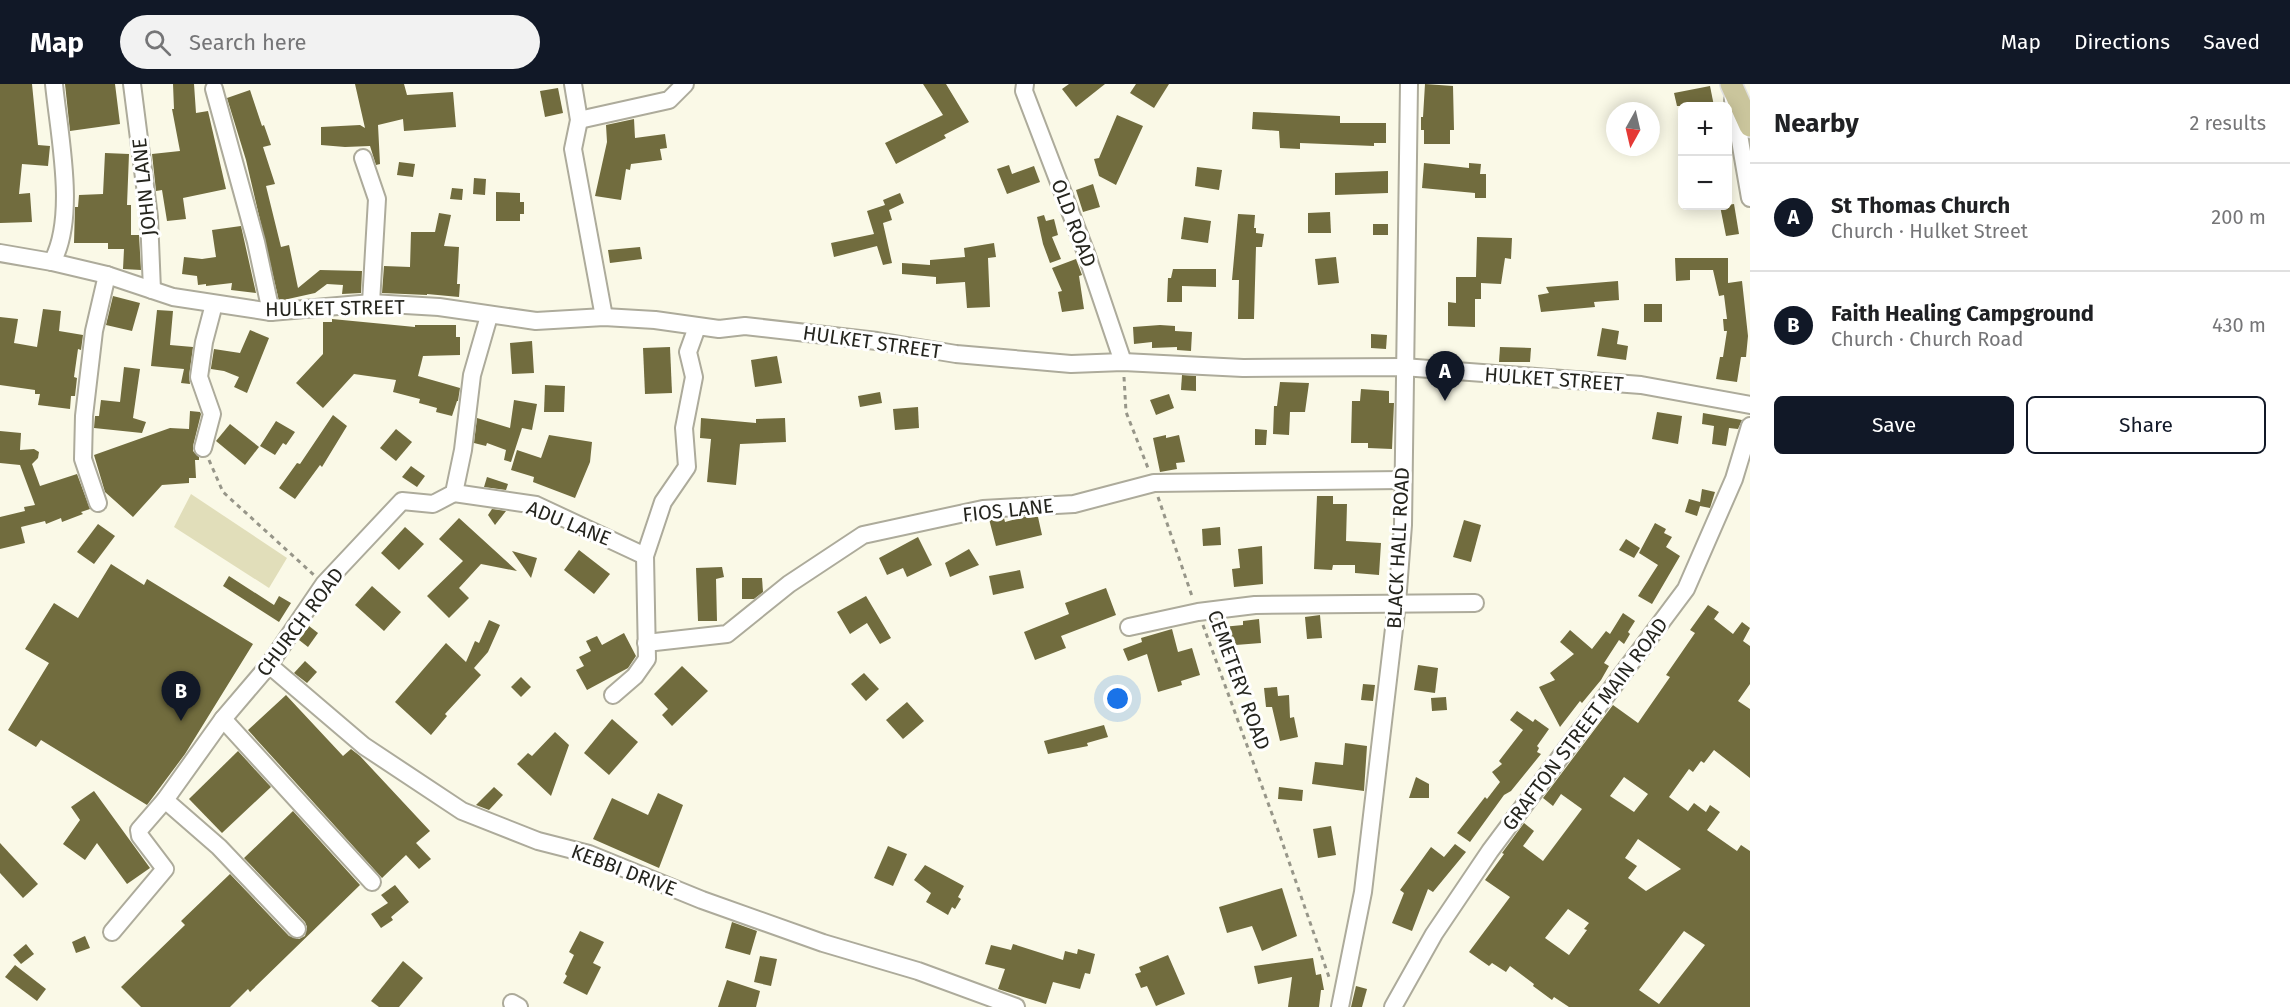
<!DOCTYPE html>
<meta charset="utf-8">
<style>
body{margin:0;font-family:"Fira Sans",sans-serif;background:#f2f2f2;color:#202124}
.controls{position:absolute;right:18px;top:18px;display:grid;overflow:hidden;border-radius:9px;box-shadow:0 3px 15px #0003}
.controls button{width:54px;height:54px;display:grid;place-items:center;padding:0;border:0;border-bottom:2px solid #e0e0e0;background:#fff;color:#202124;font:30px sans-serif}
.compass{position:absolute;left:1606px;top:18px;width:54px;height:54px;border-radius:50%;background:#fff;box-shadow:0 3px 15px #0003;rotate:188deg}
.you{position:absolute;left:1118px;top:615px;width:21px;height:21px;margin:-15px;border:4px solid #fff;border-radius:50%;background:#1a73e8;box-shadow:0 0 0 9px #1a73e833}
.badge{display:grid;place-items:center;width:39px;height:39px;border-radius:50%;background:#111827;color:#fff;font-size:20px;font-weight:700}
.pin{position:absolute;translate:-50% -50px;filter:drop-shadow(0 2px 3px #0008)}
.pin::after{content:'';position:absolute;top:32px;width:21px;height:18px;background:inherit;clip-path:polygon(0 0,100% 0,50% 100%)}
.list{margin:0;padding:0;list-style:none}
h2{display:flex;justify-content:space-between;align-items:center;height:78px;margin:0;padding:0 24px;font-size:26px}
h2 small{font-size:20px;font-weight:400;color:#757577}
.list li{display:grid;grid-template-columns:39px 1fr auto;gap:18px;align-items:center;box-sizing:border-box;height:108px;padding:0 24px;border-top:2px solid #e0e0e0}
.list b{display:block;font-size:22px;white-space:nowrap}
.list p{margin:0;font-size:20px;white-space:nowrap;color:#757577}
.list em{font-size:20px;font-style:normal;color:#757577}
.actions{display:flex;gap:12px;padding:18px 24px}
.actions a{flex:1;padding:14px 0;border:2px solid #111827;border-radius:9px;text-align:center;font-size:21px;color:#111827}
.actions .main{background:#111827;color:#fff}
.icon{flex:none;width:33px;height:33px;fill:none;stroke:currentColor;stroke-width:2;stroke-linecap:round;stroke-linejoin:round}
.map{position:relative;flex:none;width:1750px;height:923px;overflow:hidden}
header{display:flex;align-items:center;gap:36px;box-sizing:border-box;height:84px;padding:0 30px;background:#111827;color:#fff}
header strong{font-size:28px}
nav{display:flex;gap:33px;margin-inline-start:auto;font-size:21px}
.search{width:420px;height:54px;background:#f2f2f2;display:flex;align-items:center;gap:15px;box-sizing:border-box;padding:0 21px;border-radius:33px;color:#757577;font-size:22px}
main{display:flex}
aside{flex:1;background:#fff}
.map>svg:first-child{display:block}
.garden{fill:#e1deba}
.building{fill:#716c3e;fill-rule:evenodd}
.lines{fill:none;stroke-linecap:round;stroke-linejoin:round}
.minor-casing{stroke:#adab9b;stroke-width:20}
.major-casing{stroke:#e0e0e0;stroke-width:24}
.path{stroke:#979689;stroke-width:3;stroke-dasharray:4.5 4.5;stroke-linecap:butt}
.minor{stroke:#fff;stroke-width:16}
.major{stroke:#cac59c;stroke-width:21}
.labels{text-anchor:middle;stroke-width:6;stroke-linejoin:round;paint-order:stroke}
.street-label{font-size:20px;fill:#25251e;stroke:#fff}
</style>
<header>
<strong>Map</strong>
<div class="search"><svg class="icon" aria-label="search" viewBox="0 0 24 24"><circle cx="10" cy="10" r="6"/><path d="M15 15l6 6"/></svg>Search here</div>
<nav><a>Map</a><a>Directions</a><a>Saved</a></nav>
</header>
<main>
<div class="map">
<svg width="1750" height="923" viewBox="0 0 1750 923">
<rect width="100%" height="100%" fill="#faf9e7"/>
<!-- garden -->
<path class="garden" d="M191,410L287,474L269,504L174,443Z"/>
<!-- building -->
<g class="building">
<path d="M0,0H32L38,61L50,62L48,82L22,80L19,110L30,109L32,138L0,139Z"/>
<path d="M65,0H115L120,40L70,47Z"/>
<path d="M173,0H194L196,29L208,27L226,105L183,114L186,135L167,137L162,106L156,107L152,70L180,67L172,25H174Z"/>
<path d="M355,0H404L407,11L453,8L456,43L404,47L403,35L378,41L380,80L376,81L370,62L345,63L321,61V43L360,41L365,44Z"/>
<path d="M923,0H946L969,38L944,51L946,54L896,80L885,59L943,31Z"/>
<path d="M1069,0H1105L1076,23L1062,5Z"/>
<path d="M1136,0H1169L1154,24L1130,9Z"/>
<path d="M1425,0L1453,2L1454,46H1450V60H1424V46H1421V33H1423Z"/>
<path d="M1710,2L1714,22H1677L1674,9Z"/>
<path d="M558,4L563,29L545,33L540,7Z"/>
<path d="M250,6L262,42L264,41L271,61L263,63L275,100L266,102L281,163L289,161L298,204L320,186L362,187L361,209L342,210L343,201L327,200L315,209L279,217L246,76L227,14Z"/>
<path d="M1253,28L1340,32V39H1386V59H1374V62L1300,59V65L1280,64L1279,47L1252,45Z"/>
<path d="M1117,31L1143,42L1116,101L1099,92L1094,75L1099,74Z"/>
<path d="M634,35L635,54L665,50L667,64L660,65L662,76L631,80L630,86L626,85L621,116L595,112L607,58L606,41Z"/>
<path d="M105,69L129,70L127,121H131V151H139L141,186L123,185L124,165H108V159H74L75,123H78L79,111L103,110Z"/>
<path d="M399,78L415,80L413,93L397,91Z"/>
<path d="M1424,79L1469,84V79L1481,80L1480,90H1486V114H1475V109L1422,104Z"/>
<path d="M1009,81L1012,90L1034,82L1040,98L1007,110L997,85Z"/>
<path d="M1197,83L1222,86L1219,106L1195,102Z"/>
<path d="M1388,87V109L1335,111V89Z"/>
<path d="M474,94L486,95L485,111L473,110Z"/>
<path d="M1093,100L1100,123L1083,128L1076,106Z"/>
<path d="M452,104L463,105L462,116L450,115Z"/>
<path d="M496,108L520,109V118H524V130H520V137H496Z"/>
<path d="M900,109L904,119L889,126L892,136L883,139L892,179L883,181L877,162L834,173L831,159L874,150L867,127L885,121L883,116Z"/>
<path d="M1734,120L1739,150L1726,152L1720,122Z"/>
<path d="M1330,128L1331,149H1308V129Z"/>
<path d="M439,129L451,131L444,162L459,163L457,200H460L459,213L427,210V211L382,209L384,182L410,183L411,148H435Z"/>
<path d="M1238,130L1255,131L1254,144H1256V149L1264,150L1262,163H1256L1254,235H1238L1239,196H1232Z"/>
<path d="M1044,131L1046,137L1054,135L1058,151L1052,153L1061,175L1050,179L1043,160L1037,133Z"/>
<path d="M1184,133L1211,137L1208,159L1181,155Z"/>
<rect x="1373" y="140" width="15" height="11"/>
<path d="M241,142L256,209L231,206L232,199L206,202V200L198,201L197,192L182,190L184,173L202,175L216,173L212,146Z"/>
<path d="M1477,153L1512,154L1511,175L1505,174L1501,200L1481,199V215H1475V243L1448,242V218L1456,219V193H1476Z"/>
<path d="M994,159L996,173L988,174L990,223L967,224L965,198L936,200V193L902,190V179L930,181V176L965,173L964,164Z"/>
<path d="M640,163L642,175L610,179L608,166Z"/>
<path d="M1336,173L1339,199L1318,201L1315,175Z"/>
<path d="M1675,174H1728V199L1742,197L1748,252L1746,273H1741L1737,298L1716,295L1720,273H1723L1727,247H1724L1723,235H1727L1724,211L1719,212L1713,186H1690V196L1676,197Z"/>
<path d="M1076,175L1082,191L1079,192L1084,225L1062,228L1058,208L1062,207L1052,184Z"/>
<path d="M1173,185H1216V203L1182,202V218H1167L1168,194H1171Z"/>
<path d="M1618,197L1619,216L1594,218L1595,223L1541,228L1538,211L1549,209L1546,203Z"/>
<path d="M113,212L140,219L132,247L106,241Z"/>
<rect x="1644" y="220" width="18" height="18"/>
<path d="M43,225L61,227L59,247L83,251L81,266L78,265L74,293L77,294L75,312H71L70,325L38,321L40,310H35V306L0,301V233L18,235L14,259L37,263Z"/>
<path d="M157,226L173,227L170,261L193,263L189,292L190,300L181,299L184,285L151,282Z"/>
<path d="M332,235L415,243V241H456V253H460V271L423,272L418,292L460,304L458,317H457L452,332L436,328L437,324L419,319L420,315L393,308L396,296L354,290L323,324L296,299L323,270V238H332Z"/>
<path d="M1160,241L1175,242V247L1192,248L1191,267L1177,266V263L1152,264V258L1134,260L1133,243Z"/>
<path d="M1602,244L1619,247L1617,260L1628,262L1626,276L1597,272Z"/>
<path d="M250,246L269,254L247,309L234,303L239,293L224,287L211,285L210,290L214,265L240,269Z"/>
<path d="M1371,250L1387,251L1386,265L1371,264Z"/>
<path d="M532,257L534,289L512,290L510,259Z"/>
<path d="M670,263L672,309L645,310L643,264Z"/>
<path d="M1500,263L1531,264L1530,278H1499Z"/>
<path d="M777,272L782,299L755,303L751,276Z"/>
<path d="M124,283L140,285L133,334L146,338L142,349L94,344L95,332H99L101,316L120,318Z"/>
<path d="M1182,291L1196,292V307L1181,306Z"/>
<path d="M1280,298L1309,299L1305,328H1290L1289,351L1273,350L1274,322H1277Z"/>
<path d="M545,301L565,302L564,328H544Z"/>
<path d="M1361,305L1389,307V319H1394L1392,365L1368,364V359H1351L1352,317H1360Z"/>
<path d="M880,308L882,319L860,323L858,312Z"/>
<path d="M1169,310L1174,324L1156,331L1150,316Z"/>
<path d="M514,316L537,320L532,346L522,344L511,378L504,376L506,366L487,359L486,362L474,359L477,334L510,344Z"/>
<path d="M918,323L919,344L895,346L893,325Z"/>
<path d="M190,327L200,328L201,330L193,362V367L199,373V376H195L196,394H189V399L162,401L133,433L105,408L94,371L170,344L189,345Z"/>
<path d="M1657,328L1682,332L1678,360L1652,355Z"/>
<path d="M1703,329L1742,336L1738,345L1729,344L1726,362L1712,360L1714,342L1702,340Z"/>
<path d="M333,331L347,342L322,383L320,381L295,415L279,404L297,379L300,380Z"/>
<path d="M701,334L756,339V335L785,334L786,358L740,360L736,401L707,398L711,355L700,354Z"/>
<path d="M276,337L295,348L286,361L283,359L275,371L260,362Z"/>
<path d="M230,340L259,363L245,381L216,357Z"/>
<path d="M396,345L412,358L396,377L380,364Z"/>
<path d="M1255,345L1267,346L1266,361H1255Z"/>
<path d="M0,347L21,349L20,366L34,365L39,368L38,374L32,380L40,402L77,390L90,425L81,428L83,430L62,438L61,434L46,440L45,437L21,443L25,459L0,465V433L25,427L24,423L35,421L20,381L0,379Z"/>
<path d="M549,351L592,358L590,378L575,414L533,398L534,393L511,386L517,366L541,374Z"/>
<path d="M1166,351V354L1179,351L1185,378L1176,379L1177,385L1160,388L1153,354Z"/>
<path d="M411,382L425,392L417,403L402,393Z"/>
<path d="M487,393L508,400L506,406L484,403Z"/>
<path d="M1702,405L1715,408L1710,424L1700,422L1697,432L1685,428L1689,415L1700,418Z"/>
<path d="M1317,412H1333V420H1347L1346,457L1381,459L1379,491L1355,489V481H1333L1332,486L1314,485Z"/>
<path d="M492,425L506,427L495,441L488,431Z"/>
<path d="M1024,433H1038L1042,451L996,462L989,435L1004,434L1005,438Z"/>
<path d="M459,434L517,487L481,480L459,504L469,514L449,534L427,512L463,477L439,455Z"/>
<path d="M1464,436L1481,441L1471,478L1453,473Z"/>
<path d="M1655,439L1666,445L1664,449L1672,453L1666,463L1680,472L1652,520L1638,512L1658,481L1639,469Z"/>
<path d="M98,440L115,452L94,480L77,468Z"/>
<path d="M405,443L424,460L399,486L381,469Z"/>
<path d="M1220,443L1221,461L1203,462L1202,445Z"/>
<path d="M918,453L932,481L907,493L903,484L887,491L879,474Z"/>
<path d="M1626,455L1640,464L1634,474L1619,466Z"/>
<path d="M1262,462L1263,500L1234,503L1232,485L1240,484L1238,465Z"/>
<path d="M969,465L979,481L950,493L945,479Z"/>
<path d="M579,466L610,490L594,510L564,486Z"/>
<path d="M512,467L537,474L531,494Z"/>
<path d="M111,480L144,501L147,495L253,560L185,670L147,721L41,656L36,663L8,646L49,579L25,565L54,519L78,534Z"/>
<path d="M722,483L724,493L716,495L717,537H698L696,484Z"/>
<path d="M1020,486L1024,504L993,511L989,492Z"/>
<path d="M229,492L274,521L279,512L291,519L279,538L223,502Z"/>
<path d="M742,494H762L763,508L754,515H742Z"/>
<path d="M372,502L401,528L384,547L355,521Z"/>
<path d="M1106,504L1116,531L1061,552L1066,564L1035,576L1024,548L1069,530L1065,519Z"/>
<path d="M866,512L891,554L880,560L867,539L850,550L837,528Z"/>
<path d="M1708,521L1719,528L1714,535L1733,550L1742,538L1750,544L1743,557L1750,562V600L1738,617L1750,625V694L1714,666L1704,679L1701,677L1693,688L1689,685L1669,713L1688,727L1694,719L1706,728L1710,721L1720,728L1707,746L1737,767L1741,761L1750,767V923H1569L1554,913L1552,916L1533,902L1534,900L1510,882L1506,888L1492,879L1489,882L1469,868L1510,813L1485,796L1504,770L1502,769L1524,739L1534,747L1523,762L1543,777L1582,725L1561,710L1553,722L1543,714L1613,621L1638,639L1670,593L1666,591L1695,549L1690,546ZM1624,693L1648,710L1634,728L1610,712ZM1638,755L1681,785L1646,807L1628,794L1637,782L1625,774ZM1568,825L1589,839L1584,845L1587,846L1569,871L1545,854ZM1684,847L1705,861L1659,920L1639,906Z"/>
<path d="M1623,529L1635,537L1628,548L1630,550L1624,560L1619,556L1604,579L1609,582L1601,596L1582,619L1580,617L1560,643L1539,603L1555,596L1550,589L1574,570L1560,558L1570,546L1592,565L1606,547L1610,550Z"/>
<path d="M1320,531L1322,554L1307,555L1305,533Z"/>
<path d="M1259,535L1261,559L1223,562L1222,543L1243,541V537Z"/>
<path d="M489,536L500,541L488,568L474,584L481,591L445,630L447,632L431,651L395,618L446,559L466,578L475,557L479,559Z"/>
<path d="M309,542L318,549L308,563L299,556Z"/>
<path d="M1172,545L1178,568L1192,564L1200,591L1181,597L1182,601L1158,608L1147,570L1128,577L1123,565L1142,558L1141,554Z"/>
<path d="M624,549L636,572L628,584L587,606L576,586L584,582L579,573L591,567L586,557L597,552L602,561Z"/>
<path d="M305,577L317,588L307,599L294,589Z"/>
<path d="M1418,581L1438,584L1435,609L1414,606Z"/>
<path d="M682,582L708,607L672,642L662,631L668,625L654,610Z"/>
<path d="M864,589L879,605L866,617L851,600Z"/>
<path d="M521,593L531,603L521,613L511,603Z"/>
<path d="M1363,600L1375,601L1373,617L1361,616Z"/>
<path d="M1277,603L1278,612L1289,611L1290,634L1294,633L1298,653L1280,657L1272,623H1266L1264,604Z"/>
<path d="M286,611L343,672L351,665L360,672L430,747L416,759L431,775L419,785L406,771L382,794L248,646Z"/>
<path d="M1446,613L1447,626L1432,627L1431,614Z"/>
<path d="M907,618L924,637L903,655L886,636Z"/>
<path d="M1517,627L1533,638L1535,635L1549,645L1537,662L1539,664L1537,668L1541,670L1511,707L1504,711L1470,758L1457,749L1485,713L1487,715L1500,698L1492,688L1502,680L1499,677L1523,646L1510,636Z"/>
<path d="M612,635L638,658L609,691L584,669Z"/>
<path d="M1104,641L1108,653L1087,659L1088,662L1048,670L1044,657Z"/>
<path d="M555,648L569,661L551,712L517,680L528,669L532,672Z"/>
<path d="M1345,659L1367,662L1364,707L1312,700L1315,678L1343,681Z"/>
<path d="M238,667L271,703L222,749L189,715Z"/>
<path d="M1416,693L1429,700V714H1409Z"/>
<path d="M494,703L503,711L489,726L476,721Z"/>
<path d="M1279,703L1303,706L1302,717L1278,715Z"/>
<path d="M94,707L150,784L127,800L97,759L85,776L63,760L80,736L71,723Z"/>
<path d="M658,709L683,721L659,784L593,755L612,714L648,731Z"/>
<path d="M293,727L360,801L250,908L248,905L230,923H141L121,903L185,841L181,837L230,790L289,852L299,855L305,852L307,843L305,838L244,774Z"/>
<path d="M1331,742L1336,771L1318,774L1313,745Z"/>
<path d="M0,759L38,800L23,814L0,789Z"/>
<path d="M1455,760L1466,768L1433,808L1428,805L1412,847L1392,839L1404,809L1400,806L1431,763L1444,773Z"/>
<path d="M888,762L907,770L893,802L874,794Z"/>
<path d="M925,781L964,802L958,813L961,815L955,825L952,823L948,831L926,818L931,809L914,796Z"/>
<path d="M395,801L409,818L391,833L393,836L381,844L371,830L388,819L381,811Z"/>
<path d="M1282,804L1297,852L1262,867L1252,842L1227,849L1219,823Z"/>
<path d="M732,838L757,847L750,871L725,864Z"/>
<path d="M580,847L604,858L593,879L601,883L587,911L563,899L567,892L565,890L574,871L569,868Z"/>
<path d="M85,852L90,864L76,869L72,858Z"/>
<path d="M26,860L34,870L21,880L13,871Z"/>
<path d="M1013,860L1063,876L1065,867L1077,870L1078,865L1095,870L1090,890L1085,889L1080,905L1053,898L1046,920L998,905L1005,885L985,880L991,861L1011,866Z"/>
<path d="M1168,871L1185,910L1156,922L1147,902L1141,904L1135,890L1141,888L1139,883Z"/>
<path d="M760,872L777,875L771,902L754,898Z"/>
<path d="M1313,874L1316,891L1321,890L1324,906H1321L1319,923H1288L1292,893L1258,900L1254,882Z"/>
<path d="M403,877L423,894L399,923H379L371,917Z"/>
<path d="M15,881L46,905L37,917L5,893Z"/>
<path d="M727,896L760,907L756,923H718Z"/>
<path d="M1356,902L1367,905L1362,923H1351Z"/>
</g>
<g class="lines">
<defs>
<g id="minor">
<path d="M132,0L149,133L152,206"/>
<path d="M573,0L579,36L573,65L604,233"/>
<path d="M1025,0L1024,7L1086,169L1123,278"/>
<path d="M214,5L256,158L271,228"/>
<path d="M1733,16L1750,114"/>
<path d="M579,36L669,16L685,0"/>
<path d="M363,74L377,115L371,219"/>
<path d="M0,169L52,178L107,191L173,213L271,228L371,219L439,223L536,237L604,233L655,236L719,245L745,242L877,257L956,270L1071,280L1123,278L1243,284L1403,283L1641,301L1750,321"/>
<path d="M52,178C77,133 59,51 54,0"/>
<path d="M203,364L212,330L199,293L204,258L214,220"/>
<path d="M454,409L536,421L645,472"/>
<path d="M98,419L83,375L84,332L94,247L107,191"/>
<path d="M1129,543L1198,528L1255,521L1475,519"/>
<path d="M646,559L727,550L789,500L863,451L983,425L1074,420L1154,399L1402,396"/>
<path d="M269,581L364,662L462,727L538,757L589,770L702,816L823,859L918,887L1016,923"/>
<path d="M613,611L635,592L647,575L645,472L663,418L687,383L684,344L694,293L688,268L697,243"/>
<path d="M223,635L372,798"/>
<path d="M165,716L219,763L297,845"/>
<path d="M112,848L165,785L140,752L139,746L165,716L223,635L269,581L324,500L402,417L433,420L454,409L463,366L472,291L489,232"/>
<path d="M512,919L519,923"/>
<path d="M1340,923L1363,808L1397,519L1403,441L1409,0"/>
<path d="M1393,923L1434,850L1490,767L1686,505L1734,395L1750,342"/>
</g>
<path id="major" d="M1731,0L1750,42"/>
</defs>
<!-- minor casing -->
<use href="#minor" class="minor-casing"/>
<!-- major casing -->
<use href="#major" class="major-casing"/>
<!-- path -->
<g class="path">
<path d="M1124,293L1126,328L1148,384"/>
<path d="M209,376L223,408L314,491"/>
<path d="M1158,413L1193,515"/>
<path d="M1203,541L1279,749L1329,893"/>
</g>
<!-- minor -->
<use href="#minor" class="minor"/>
<!-- major -->
<use href="#major" class="major"/>
</g>
<g class="labels">
<!-- street labels -->
<g class="street-label">
<text transform="translate(144 103) rotate(-96)" y="7">JOHN LANE</text>
<text transform="translate(1074 139) rotate(69)" y="7">OLD ROAD</text>
<text transform="translate(335 224) rotate(-1)" y="7">HULKET STREET</text>
<text transform="translate(872 258) rotate(8)" y="7">HULKET STREET</text>
<text transform="translate(1554 295) rotate(4)" y="7">HULKET STREET</text>
<text transform="translate(1008 426) rotate(-6)" y="7">FIOS LANE</text>
<text transform="translate(569 439) rotate(22)" y="7">ADU LANE</text>
<text transform="translate(1398 464) rotate(-87)" y="7">BLACK HALL ROAD</text>
<text transform="translate(300 538) rotate(-53)" y="7">CHURCH ROAD</text>
<text transform="translate(1239 596) rotate(70)" y="7">CEMETERY ROAD</text>
<text transform="translate(1585 640) rotate(-53)" y="7">GRAFTON STREET MAIN ROAD</text>
<text transform="translate(624 786) rotate(21)" y="7">KEBBI DRIVE</text>
</g>
</g>
</svg>
<div class="controls">
<button>+</button>
<button>−</button>
</div>
<svg class="compass" viewBox="-18 -18 36 36"><path d="M0-13l5 13h-10z" fill="#e53935"/><path d="M0 13l5-13h-10z" fill="#757577"/></svg>
<div class="you"></div>
<div class="pin badge" style="left:1445px;top:317px">A</div>
<div class="pin badge" style="left:181px;top:637px">B</div>
</div>
<aside>
<h2>Nearby<small>2 results</small></h2>
<ul class="list">
<li><span class="badge">A</span><div><b>St Thomas Church</b><p>Church · Hulket Street</p></div><em>200 m</em></li>
<li><span class="badge">B</span><div><b>Faith Healing Campground</b><p>Church · Church Road</p></div><em>430 m</em></li>
</ul>
<div class="actions"><a class="main">Save</a><a>Share</a></div>
</aside>
</main>
